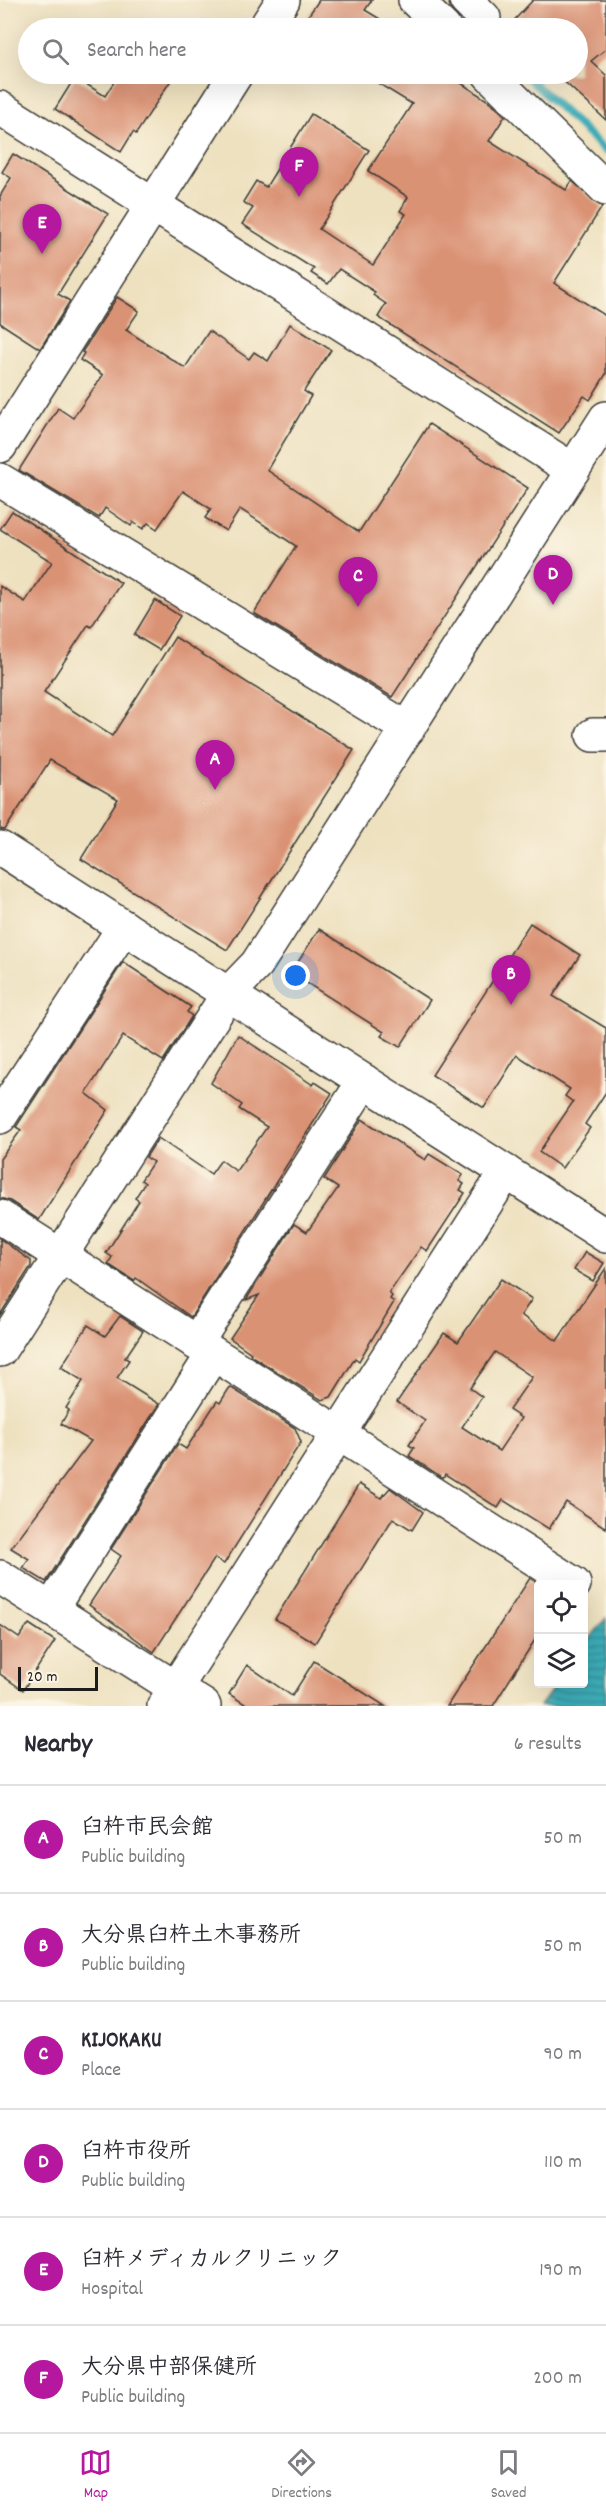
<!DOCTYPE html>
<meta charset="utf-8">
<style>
body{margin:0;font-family:Dekko,"Klee One",sans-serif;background:#f7f7f7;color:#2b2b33}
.controls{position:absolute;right:18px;bottom:18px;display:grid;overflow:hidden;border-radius:6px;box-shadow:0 6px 24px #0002}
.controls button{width:54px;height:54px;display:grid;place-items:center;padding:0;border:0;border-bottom:2px solid #e1e1e2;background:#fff;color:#2b2b33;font:30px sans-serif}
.scale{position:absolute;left:18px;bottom:15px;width:80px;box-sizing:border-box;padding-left:6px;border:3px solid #1c1c1c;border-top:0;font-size:16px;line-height:21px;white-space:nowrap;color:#1c1c1c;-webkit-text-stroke:4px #fcf5e5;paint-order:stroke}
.you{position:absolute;left:296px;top:976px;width:21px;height:21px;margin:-15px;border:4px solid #fff;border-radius:50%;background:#1a73e8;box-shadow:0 0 0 9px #1a73e833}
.badge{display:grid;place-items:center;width:39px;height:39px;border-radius:50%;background:#b5179e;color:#fff;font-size:20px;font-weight:700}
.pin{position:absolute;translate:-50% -50px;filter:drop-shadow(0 2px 3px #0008)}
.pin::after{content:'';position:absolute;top:32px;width:21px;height:18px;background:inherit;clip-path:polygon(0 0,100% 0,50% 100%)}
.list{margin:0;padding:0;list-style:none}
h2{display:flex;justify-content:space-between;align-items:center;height:78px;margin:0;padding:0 24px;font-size:26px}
h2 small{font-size:20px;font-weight:400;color:#7c7c81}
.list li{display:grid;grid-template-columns:39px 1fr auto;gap:18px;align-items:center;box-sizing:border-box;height:108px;padding:0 24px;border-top:2px solid #e1e1e2}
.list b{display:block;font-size:22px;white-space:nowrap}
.list p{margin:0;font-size:20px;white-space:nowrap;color:#7c7c81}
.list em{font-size:20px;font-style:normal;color:#7c7c81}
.icon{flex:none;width:33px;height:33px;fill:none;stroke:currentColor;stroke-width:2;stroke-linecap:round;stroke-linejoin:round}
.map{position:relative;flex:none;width:606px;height:1706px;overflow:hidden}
.search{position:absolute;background:#fff;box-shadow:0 6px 24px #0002;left:18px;right:18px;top:18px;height:66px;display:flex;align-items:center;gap:15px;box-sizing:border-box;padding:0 21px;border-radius:33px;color:#7c7c81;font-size:22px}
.sheet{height:726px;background:#fff}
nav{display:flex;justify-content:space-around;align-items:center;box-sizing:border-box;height:84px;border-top:2px solid #e1e1e2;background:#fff;font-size:16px;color:#7c7c81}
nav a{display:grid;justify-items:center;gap:3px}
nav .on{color:#b5179e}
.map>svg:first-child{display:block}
.water{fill:url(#water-rules);stroke:#2c646a;stroke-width:1.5}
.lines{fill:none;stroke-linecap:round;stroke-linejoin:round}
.stream{stroke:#3cacb7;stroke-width:8}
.building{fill:#da9274;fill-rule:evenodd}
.minor-casing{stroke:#3c3a35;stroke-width:36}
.minor{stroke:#fff;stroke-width:33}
</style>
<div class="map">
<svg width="606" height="1706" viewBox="0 0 606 1706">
<defs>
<pattern id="water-rules" width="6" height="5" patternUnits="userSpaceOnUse" patternTransform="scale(1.5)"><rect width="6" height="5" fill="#3cacb7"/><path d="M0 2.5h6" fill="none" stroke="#328b94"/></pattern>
</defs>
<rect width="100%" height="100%" fill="#fcf5e5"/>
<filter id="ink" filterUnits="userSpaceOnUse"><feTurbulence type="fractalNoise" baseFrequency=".0167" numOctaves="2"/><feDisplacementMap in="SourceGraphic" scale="12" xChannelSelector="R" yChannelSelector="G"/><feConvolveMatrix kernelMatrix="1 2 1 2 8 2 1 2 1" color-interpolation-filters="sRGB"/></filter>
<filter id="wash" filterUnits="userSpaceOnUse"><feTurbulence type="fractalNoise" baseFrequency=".008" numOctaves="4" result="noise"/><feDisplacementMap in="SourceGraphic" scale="24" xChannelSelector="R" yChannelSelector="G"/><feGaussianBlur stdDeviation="1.35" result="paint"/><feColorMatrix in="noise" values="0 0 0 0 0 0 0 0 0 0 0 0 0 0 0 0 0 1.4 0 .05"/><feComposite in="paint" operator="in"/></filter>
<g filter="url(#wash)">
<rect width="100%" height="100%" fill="#eee1c0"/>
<!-- water -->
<path class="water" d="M606,1618V1706H540L556,1684H584V1646Z"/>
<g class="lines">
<!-- stream -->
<path class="stream" d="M524,74L606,151"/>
</g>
<g id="blocks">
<!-- building -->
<g class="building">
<path d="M319,0H372L365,10L395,28H300Z"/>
<path d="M533,0H606V49L591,61L606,75V120L556,74H578V28H507Z"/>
<path d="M119,74H175L136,134L133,132L121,152L55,109L75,77L105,96Z"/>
<path d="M363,74H468L461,83L493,104L505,116L489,141L566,190L572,181L602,207L554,283L606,316V374L590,400L584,396L559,433L378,317L386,304L373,295L375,292L339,269L328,284L311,273L314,269L242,224L253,208L243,202L256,181L266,187L311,114L369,150L319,229L373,265L406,214L400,211L408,197L368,171L412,104Z"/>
<path d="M13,154L108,214L58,294L70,301L40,349L0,323V196L11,178L2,172Z"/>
<path d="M117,297L139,311L126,330L185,368L209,331L249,359L254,352L268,361L290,324L331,350L304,391L311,396L267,470L359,532L429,424L528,488L392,697L254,613L296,546L240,509L226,531L205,518L211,509L183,491L157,529L148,523L143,529L133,522L131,526L105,508L99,518L19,470L58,408L73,418L103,375L80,360L84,353L82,352Z"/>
<path d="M12,511L121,583L91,627L88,625L44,692L112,736L175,637L354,750L227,950L81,859L118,799L50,760L5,830L0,829V586L25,602L52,562L0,529Z"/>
<path d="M155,600L180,616L159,650L134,635Z"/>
<path d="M530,923L580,955L553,996L606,1028V1092L585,1124L590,1128L562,1168L539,1152L573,1102L565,1096L570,1089L517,1055L484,1108L432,1075Z"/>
<path d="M319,929L430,1000L400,1047L381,1036L384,1032L291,973Z"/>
<path d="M123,962L191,1007L187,1012L192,1016L163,1061L123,1036L86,1093L108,1110L39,1220L10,1201L0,1198V1159L21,1130L16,1127Z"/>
<path d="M238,1035L313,1085L315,1082L332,1093L191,1317L136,1278L134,1281L108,1264L112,1257L106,1253L139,1201L135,1198L145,1183L141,1180L153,1162L146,1157L158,1138L211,1174L221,1160L236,1171L267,1127L239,1109L242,1105L211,1083Z"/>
<path d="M362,1119L425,1160L429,1154L463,1175L459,1181L464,1184L460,1190L465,1193L427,1251L421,1247L389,1293L392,1296L390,1299L394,1302L359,1361L355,1358L331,1397L322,1400L250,1355L251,1353L230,1338L259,1295L246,1300L294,1224L307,1232L338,1188L324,1179Z"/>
<path d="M0,1239L31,1261V1266L0,1315Z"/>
<path d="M585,1252L604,1263L593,1281L574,1270Z"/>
<path d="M606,1268V1528L566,1502L549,1529L503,1500L498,1508L445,1474L443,1478L409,1456L414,1448L409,1445L425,1421L397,1402L444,1333L458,1342L501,1279L532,1299L521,1315L557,1341ZM495,1352L532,1377L509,1410L521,1418L499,1451L462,1427L482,1397L470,1388Z"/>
<path d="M120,1316L143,1331L125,1358L129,1360L117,1378L159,1404L46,1582L23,1568L29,1559L11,1548L91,1441L61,1424L69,1410L66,1408L83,1381L61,1367L88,1325L105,1336Z"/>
<path d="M230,1387L295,1428L301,1442L224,1564L215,1558L154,1652L89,1605L121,1556L111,1549L178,1444L186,1449L217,1401L220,1403Z"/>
<path d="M359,1484L381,1498L390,1488L423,1512L412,1530L393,1518L315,1643L275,1619Z"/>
<path d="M530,1578L538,1584V1635L493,1706H447Z"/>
<path d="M29,1624L55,1641L23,1690L0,1674V1625L19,1638Z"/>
<path d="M314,1661L385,1706H248L229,1694L247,1665L292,1696Z"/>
</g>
</g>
</g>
<g filter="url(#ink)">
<use href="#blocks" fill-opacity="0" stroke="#3c3a35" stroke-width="1.5"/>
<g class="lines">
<defs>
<g id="minor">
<path d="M415,0L444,28"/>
<path d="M466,0L484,18"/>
<path d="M265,28L283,0"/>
<path d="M489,74L606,189"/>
<path d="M0,108L573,470"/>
<path d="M0,446L236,74"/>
<path d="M0,480L408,729"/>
<path d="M593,735H606"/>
<path d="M0,848L606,1236"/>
<path d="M0,1117L124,927"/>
<path d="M0,1217L574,1584"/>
<path d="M196,1343L364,1081"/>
<path d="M0,1350L228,994L257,964L606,418"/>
<path d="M0,1577L204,1706"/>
<path d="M51,1609L213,1354"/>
<path d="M164,1706L506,1172"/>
</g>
</defs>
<!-- minor casing -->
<use href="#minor" class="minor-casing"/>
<!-- minor -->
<use href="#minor" class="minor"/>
</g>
</g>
</svg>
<div class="controls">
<button><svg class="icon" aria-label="locate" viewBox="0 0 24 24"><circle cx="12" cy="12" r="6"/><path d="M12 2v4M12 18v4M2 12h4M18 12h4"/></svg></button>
<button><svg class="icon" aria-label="layers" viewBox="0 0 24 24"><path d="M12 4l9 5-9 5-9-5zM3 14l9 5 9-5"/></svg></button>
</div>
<div class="scale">20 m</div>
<div class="you"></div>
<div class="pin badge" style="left:215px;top:790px">A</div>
<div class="pin badge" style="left:511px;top:1005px">B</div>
<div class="pin badge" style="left:358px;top:607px">C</div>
<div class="pin badge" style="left:553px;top:605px">D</div>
<div class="pin badge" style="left:42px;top:254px">E</div>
<div class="pin badge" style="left:299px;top:197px">F</div>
<div class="search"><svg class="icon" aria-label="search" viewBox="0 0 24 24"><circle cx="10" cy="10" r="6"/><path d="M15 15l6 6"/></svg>Search here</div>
</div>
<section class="sheet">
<h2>Nearby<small>6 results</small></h2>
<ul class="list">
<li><span class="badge">A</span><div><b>臼杵市民会館</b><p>Public building</p></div><em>50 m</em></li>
<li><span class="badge">B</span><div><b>大分県臼杵土木事務所</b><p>Public building</p></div><em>50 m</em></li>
<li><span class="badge">C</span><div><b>KIJOKAKU</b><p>Place</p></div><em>90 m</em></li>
<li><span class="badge">D</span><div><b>臼杵市役所</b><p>Public building</p></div><em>110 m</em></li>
<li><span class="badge">E</span><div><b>臼杵メディカルクリニック</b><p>Hospital</p></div><em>190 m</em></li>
<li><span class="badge">F</span><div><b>大分県中部保健所</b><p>Public building</p></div><em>200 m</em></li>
</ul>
</section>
<nav>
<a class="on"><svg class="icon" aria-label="map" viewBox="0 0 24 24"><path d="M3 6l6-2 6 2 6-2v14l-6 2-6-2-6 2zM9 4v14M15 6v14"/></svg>Map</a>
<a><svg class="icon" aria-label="directions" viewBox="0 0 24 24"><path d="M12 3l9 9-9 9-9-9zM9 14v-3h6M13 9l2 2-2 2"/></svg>Directions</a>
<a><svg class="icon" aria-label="saved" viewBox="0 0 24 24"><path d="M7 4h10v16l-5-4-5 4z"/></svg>Saved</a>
</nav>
